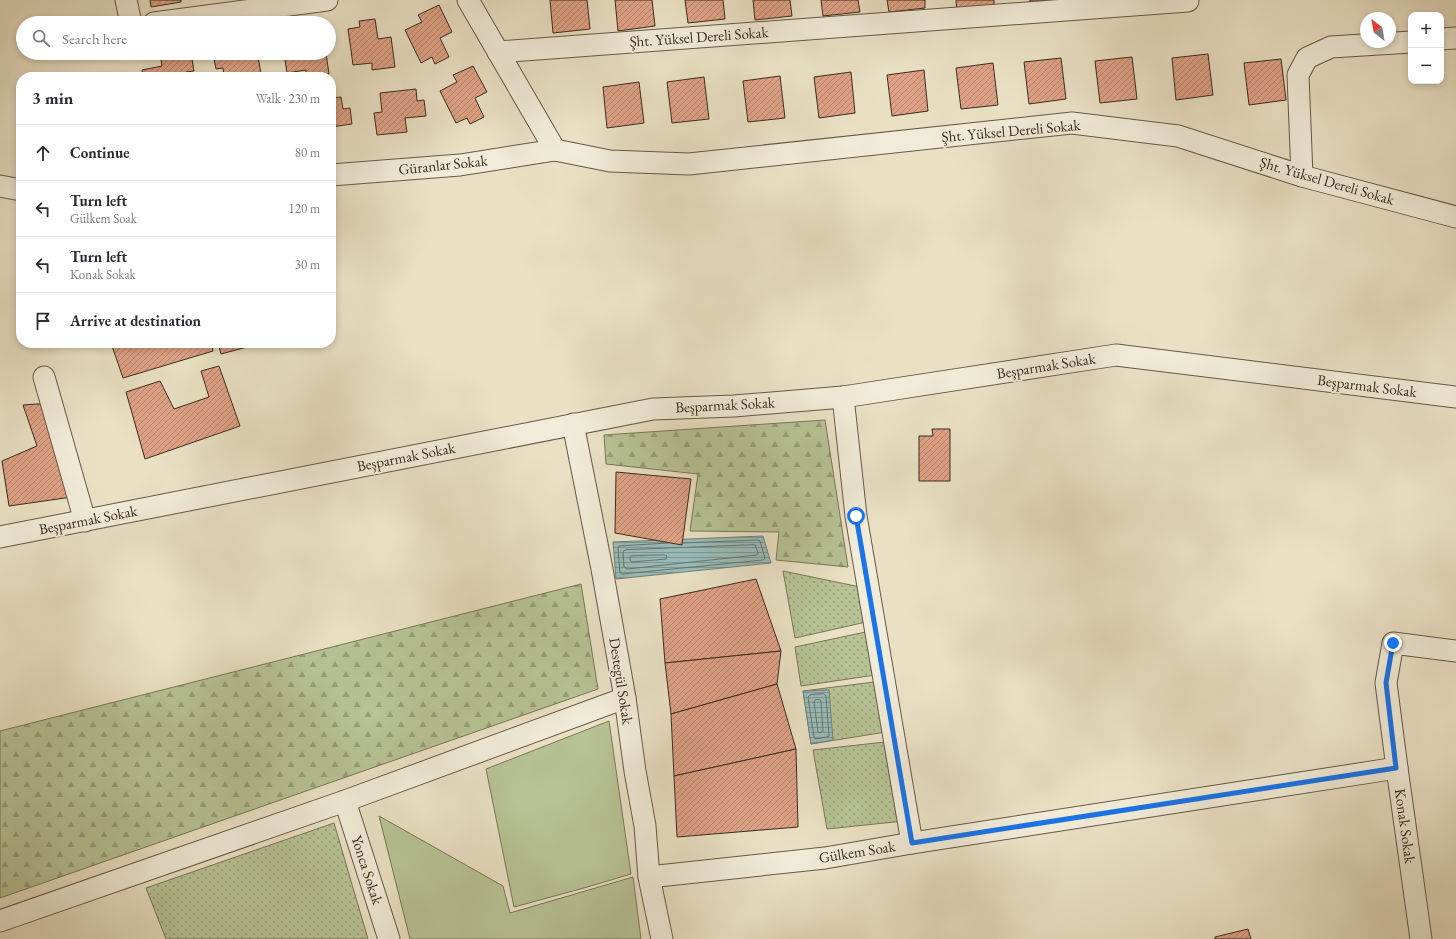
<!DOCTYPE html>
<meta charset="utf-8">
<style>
body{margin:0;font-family:"EB Garamond",serif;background:#f7f7f7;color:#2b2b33}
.controls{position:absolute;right:12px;top:12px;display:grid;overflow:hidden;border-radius:8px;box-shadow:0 2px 6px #0003}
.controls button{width:36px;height:36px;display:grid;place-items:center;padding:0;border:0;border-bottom:1px solid #e1e1e2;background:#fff;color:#2b2b33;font:20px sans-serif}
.compass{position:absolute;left:1360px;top:12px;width:36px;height:36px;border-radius:50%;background:#fff;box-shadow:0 2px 6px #0003;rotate:329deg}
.stop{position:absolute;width:12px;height:12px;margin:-9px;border:3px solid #1a73e8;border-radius:50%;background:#fff}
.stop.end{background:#1a73e8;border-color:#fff;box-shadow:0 1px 4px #0008}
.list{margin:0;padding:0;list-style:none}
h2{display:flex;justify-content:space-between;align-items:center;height:52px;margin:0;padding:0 16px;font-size:17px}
h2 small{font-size:13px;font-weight:400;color:#7c7c81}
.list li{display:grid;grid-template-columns:26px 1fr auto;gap:12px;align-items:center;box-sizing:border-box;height:56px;padding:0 16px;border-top:1px solid #e1e1e2}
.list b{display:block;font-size:15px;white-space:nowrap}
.list p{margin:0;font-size:13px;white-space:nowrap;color:#7c7c81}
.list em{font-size:13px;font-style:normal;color:#7c7c81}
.icon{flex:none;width:22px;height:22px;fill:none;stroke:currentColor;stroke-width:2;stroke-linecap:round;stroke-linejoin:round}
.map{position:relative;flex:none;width:1456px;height:939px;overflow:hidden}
.search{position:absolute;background:#fff;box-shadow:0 2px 6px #0003;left:16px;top:16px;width:320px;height:44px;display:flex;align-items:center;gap:10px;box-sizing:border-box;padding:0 14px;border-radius:22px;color:#7c7c81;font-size:15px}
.panel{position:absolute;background:#fff;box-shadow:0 2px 6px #0003;left:16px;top:72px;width:320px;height:276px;border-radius:16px}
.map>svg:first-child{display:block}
.forest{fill:url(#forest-firs);stroke:#797758}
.park{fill:#b7c395;stroke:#797758}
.garden{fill:url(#garden-dots);stroke:#797758}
.water{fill:url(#water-rules);stroke:#73827b}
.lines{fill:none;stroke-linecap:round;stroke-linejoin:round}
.shore{stroke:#6a746b;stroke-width:1}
.building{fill:url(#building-hatch);stroke:#3b2b1c}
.minor-casing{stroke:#675846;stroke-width:23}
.minor{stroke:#f1ecd9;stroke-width:21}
.route{stroke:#1a73e8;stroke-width:5}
.labels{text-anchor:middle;stroke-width:4;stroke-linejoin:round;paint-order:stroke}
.street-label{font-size:15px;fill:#3b2b1c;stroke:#f1ecd9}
</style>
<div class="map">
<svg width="1456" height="939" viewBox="0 0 1456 939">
<defs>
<pattern id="forest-firs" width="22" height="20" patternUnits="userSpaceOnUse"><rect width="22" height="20" fill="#b7c395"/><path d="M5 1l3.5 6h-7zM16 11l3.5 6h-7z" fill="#969f79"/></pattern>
<pattern id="garden-dots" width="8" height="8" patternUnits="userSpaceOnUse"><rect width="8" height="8" fill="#b7c395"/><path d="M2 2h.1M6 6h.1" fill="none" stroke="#969f79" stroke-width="1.8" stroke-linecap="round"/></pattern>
<pattern id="water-rules" width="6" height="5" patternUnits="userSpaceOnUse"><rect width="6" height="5" fill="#98bcba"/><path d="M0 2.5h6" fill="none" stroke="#7d9996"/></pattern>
<pattern id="building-hatch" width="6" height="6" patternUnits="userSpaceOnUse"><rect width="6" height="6" fill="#dfa286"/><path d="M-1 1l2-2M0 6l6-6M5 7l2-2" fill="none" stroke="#b6846d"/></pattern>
</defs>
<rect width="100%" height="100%" fill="#eae1c5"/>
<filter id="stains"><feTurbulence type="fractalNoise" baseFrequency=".005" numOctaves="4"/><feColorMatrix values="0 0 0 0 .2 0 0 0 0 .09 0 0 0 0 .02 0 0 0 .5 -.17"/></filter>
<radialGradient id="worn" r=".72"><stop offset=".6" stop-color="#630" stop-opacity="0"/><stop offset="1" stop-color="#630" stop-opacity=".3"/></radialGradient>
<!-- forest -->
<g class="forest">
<path d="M825,420L848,567L776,560L779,532L690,531L698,474L606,464L604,435Z"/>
<path d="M581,584L598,689L0,898V731Z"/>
</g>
<!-- park -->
<g class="park">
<path d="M609,721L631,874L584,888L514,907L486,769Z"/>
<path d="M379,816L503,886L510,913L633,877L641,939H410Z"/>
</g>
<!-- garden -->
<g class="garden">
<path d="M783,571L870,589L875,620L795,638Z"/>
<path d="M875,630L882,674L801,686L795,647Z"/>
<path d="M882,681L892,731L811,744L803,691Z"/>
<path d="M894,741L904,821L827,829L813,750Z"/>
<path d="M334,823L368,939H166L146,888Z"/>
</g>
<!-- water -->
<g class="water">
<path d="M763,536L771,563L616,579L613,542Z"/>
<path d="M829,690L833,740L811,744L803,691Z"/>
</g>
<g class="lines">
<!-- shore -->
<g class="shore">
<path d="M668,543L619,546L618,548L620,573L622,574L763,560L765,558L760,541L758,540L683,543"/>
<path d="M755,545L758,553L757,555L627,569L624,567L623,552L625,550Z"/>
<path d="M665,555L667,556L666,559L632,562L630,560V557L631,556Z"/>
<path d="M824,694L826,696L829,736L827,737L815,739L814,737L808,697L810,695Z"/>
<path d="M820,700L821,701L823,731L820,733L818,732L814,702L815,700Z"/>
</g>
</g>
<!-- building -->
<g class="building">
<path d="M150,0H181V2L151,7Z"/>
<path d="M550,0H587L590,29L553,33Z"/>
<path d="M615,0H652L655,26L618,31Z"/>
<path d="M685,0H723L725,19L688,23Z"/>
<path d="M753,0H790L792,16L755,20Z"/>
<path d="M821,0H858L860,12L823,16Z"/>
<path d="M887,0H925V8L889,12Z"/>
<path d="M956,0H994V7L957,12Z"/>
<path d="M1030,0H1067L1030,7Z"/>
<path d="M439,5L452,32L440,38L449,57L435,64L432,57L421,63L405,30L422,22L418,15Z"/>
<path d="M375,19L378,39L391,37L395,67L372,70V63L353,65L348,29L360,27L359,21Z"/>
<path d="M160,53H191L194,71L186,72L187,77H143L142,70L162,66Z"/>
<path d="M219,53H265V55L258,56L261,74L245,77H224L223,68L216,69L213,54Z"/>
<path d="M284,53H326L329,74L306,77V70L287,73Z"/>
<path d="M1208,54L1213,95L1176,100L1172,58Z"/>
<path d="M1132,57L1137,99L1100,103L1095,61Z"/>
<path d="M1061,58L1066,99L1029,104L1024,62Z"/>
<path d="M1281,59L1286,100L1249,105L1244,63Z"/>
<path d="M993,63L998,105L961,109L956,68Z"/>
<path d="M473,66L487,92L475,98L484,117L470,124L467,118L456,123L440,91L457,82L453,75Z"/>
<path d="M924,70L928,111L892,116L887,75Z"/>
<path d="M851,72L855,113L819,118L814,77Z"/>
<path d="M780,76L785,118L748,122L743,81Z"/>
<path d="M704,77L709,119L672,123L667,82Z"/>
<path d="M639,82L644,123L607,128L603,87Z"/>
<path d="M416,89L417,101L424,100L426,116L405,118L407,132L377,135L374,113L382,112L380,93Z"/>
<path d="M341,97L343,109L350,108L352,124L331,127V98Z"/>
<path d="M111,343H212L213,351L123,378Z"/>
<path d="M218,343H262L221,354Z"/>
<path d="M219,366L240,426L145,459L126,392L160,381L174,409L209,397L201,371Z"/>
<path d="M51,403L72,497L9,506L2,461L37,446L23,405Z"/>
<path d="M932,429H950V481H919V436H933Z"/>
<path d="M616,472L691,479L682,545L615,533Z"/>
<path d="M756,579L781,651L665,663L660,599Z"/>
<path d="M781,651L777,684L671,714L665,663Z"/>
<path d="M777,684L796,749L674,776L671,714Z"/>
<path d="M796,749L798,827L677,837L674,776Z"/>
<path d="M1248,929L1251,939H1215V937Z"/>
</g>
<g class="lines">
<defs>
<g id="minor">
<path d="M126,0L131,23"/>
<path d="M468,0L555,150"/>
<path d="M154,23L327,0"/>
<path d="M1441,39L1456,38"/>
<path d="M498,52L1188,1"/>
<path d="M331,175L460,165L555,150L610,161L689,164L1072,123L1178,136L1302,176L1456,217"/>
<path d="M1302,176L1298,75L1307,58L1331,47L1411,42"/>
<path d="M0,186L21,190"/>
<path d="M44,377L85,521"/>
<path d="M843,397L856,516L912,843"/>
<path d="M573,424L602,569L625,698L635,771L645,826L649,877L662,939"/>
<path d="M0,537L653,409L734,406L843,397L1116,355L1456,397"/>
<path d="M345,801L389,939"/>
<path d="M649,877L825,858L912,843L1397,768"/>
<path d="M0,921L345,801L625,698"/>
<path d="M1421,939L1397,768L1386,683L1393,643L1456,651"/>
</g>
</defs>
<!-- minor casing -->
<use href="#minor" class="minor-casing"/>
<!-- minor -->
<use href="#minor" class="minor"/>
</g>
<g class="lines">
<!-- route -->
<path class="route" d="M856,516L912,843L1396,768L1386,683L1393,643"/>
</g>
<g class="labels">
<!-- street labels -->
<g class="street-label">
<text transform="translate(699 37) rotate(-4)" y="5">Şht. Yüksel Dereli Sokak</text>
<text transform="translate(1011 131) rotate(-5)" y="5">Şht. Yüksel Dereli Sokak</text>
<text transform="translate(443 165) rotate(-6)" y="5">Güranlar Sokak</text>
<text transform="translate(1327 181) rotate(16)" y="5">Şht. Yüksel Dereli Sokak</text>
<text transform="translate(1046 366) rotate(-9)" y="5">Beşparmak Sokak</text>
<text transform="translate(1367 386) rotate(7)" y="5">Beşparmak Sokak</text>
<text transform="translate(725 405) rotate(-3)" y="5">Beşparmak Sokak</text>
<text transform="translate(406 457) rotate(-11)" y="5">Beşparmak Sokak</text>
<text transform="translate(88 520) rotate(-11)" y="5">Beşparmak Sokak</text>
<text transform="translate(621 681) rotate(81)" y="5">Destegül Sokak</text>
<text transform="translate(1405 826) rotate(82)" y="5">Konak Sokak</text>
<text transform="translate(857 852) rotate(-9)" y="5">Gülkem Soak</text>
<text transform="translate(367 870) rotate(72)" y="5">Yonca Sokak</text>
</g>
</g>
<rect width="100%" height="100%" filter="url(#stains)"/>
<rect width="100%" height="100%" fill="url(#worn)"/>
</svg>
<div class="controls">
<button>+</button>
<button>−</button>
</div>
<svg class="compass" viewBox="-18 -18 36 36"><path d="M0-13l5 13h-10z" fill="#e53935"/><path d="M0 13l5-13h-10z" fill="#7c7c81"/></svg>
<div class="stop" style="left:856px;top:516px"></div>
<div class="stop end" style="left:1393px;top:643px"></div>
<div class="search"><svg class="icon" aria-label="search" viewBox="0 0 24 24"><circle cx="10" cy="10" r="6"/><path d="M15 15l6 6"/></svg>Search here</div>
<section class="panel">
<h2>3 min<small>Walk · 230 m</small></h2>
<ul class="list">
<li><svg class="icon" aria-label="ahead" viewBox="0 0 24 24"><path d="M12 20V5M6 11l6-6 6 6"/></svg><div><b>Continue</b></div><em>80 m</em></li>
<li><svg class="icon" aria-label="left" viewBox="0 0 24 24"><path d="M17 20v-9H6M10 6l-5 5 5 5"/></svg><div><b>Turn left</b><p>Gülkem Soak</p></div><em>120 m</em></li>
<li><svg class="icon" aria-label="left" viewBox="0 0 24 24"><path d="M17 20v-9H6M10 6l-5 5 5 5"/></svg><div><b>Turn left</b><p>Konak Sokak</p></div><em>30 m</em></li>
<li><svg class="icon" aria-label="arrive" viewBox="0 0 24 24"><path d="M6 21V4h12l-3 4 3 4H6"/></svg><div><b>Arrive at destination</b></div></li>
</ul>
</section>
</div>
